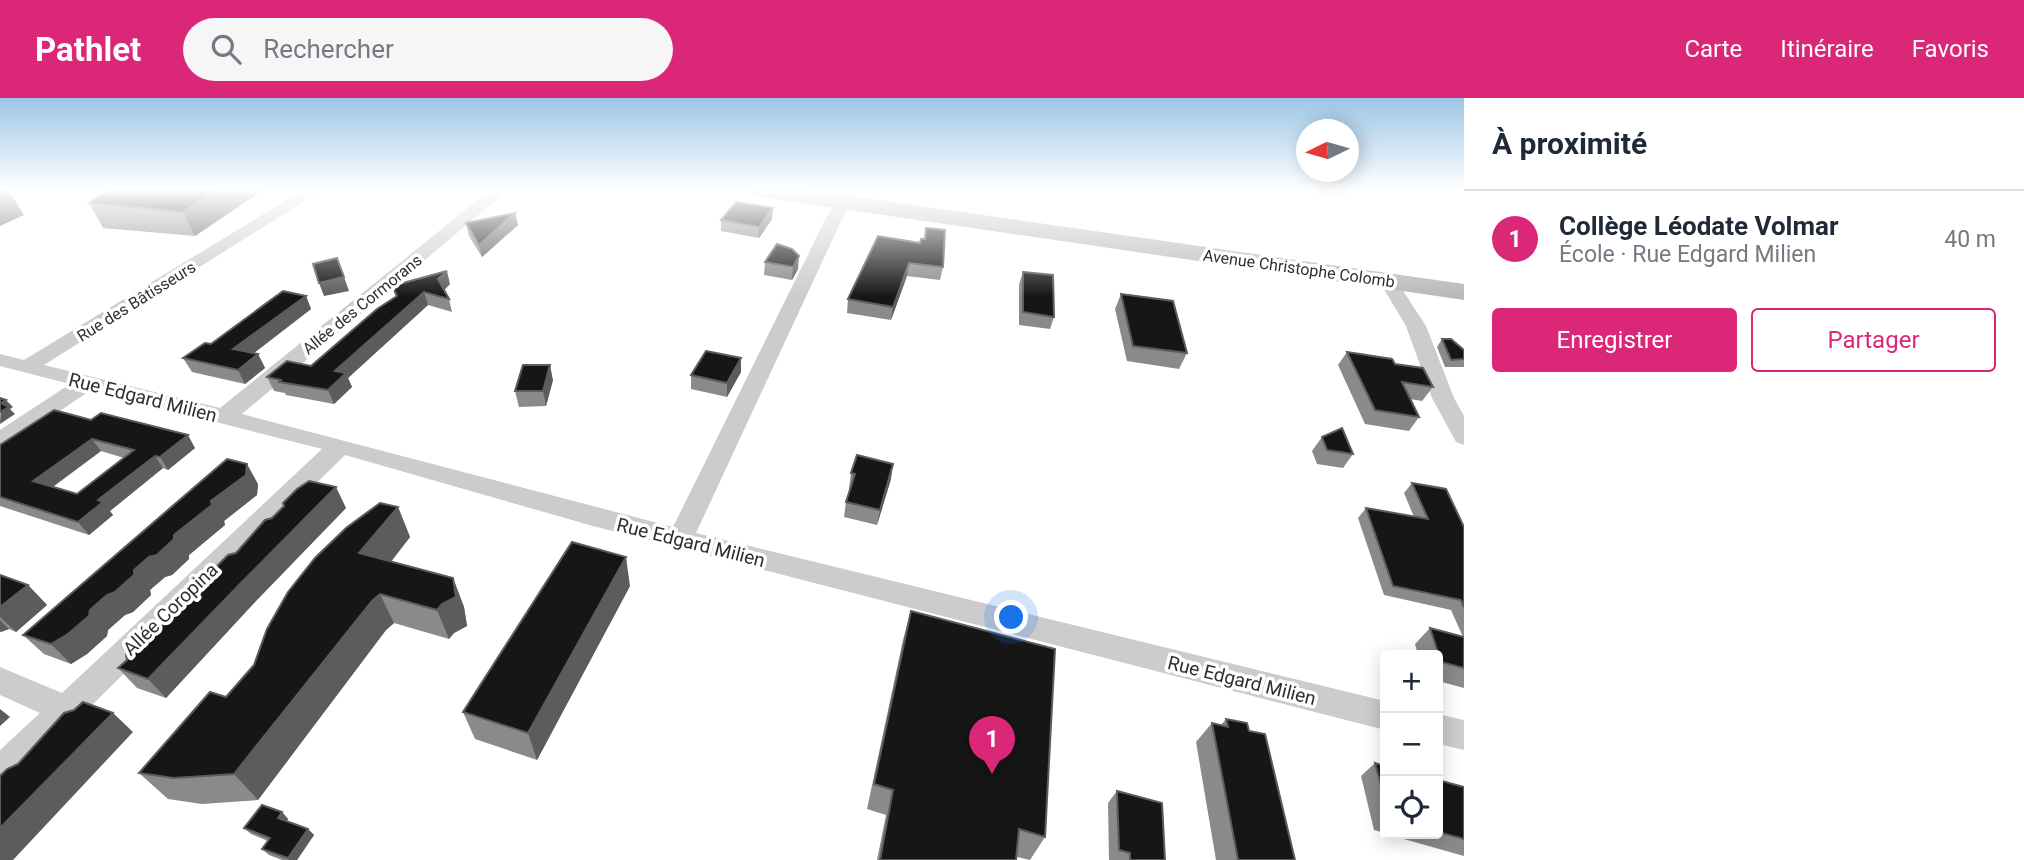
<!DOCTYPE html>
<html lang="fr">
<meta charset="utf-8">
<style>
body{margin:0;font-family:Roboto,sans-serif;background:#f6f6f7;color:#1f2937}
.controls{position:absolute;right:21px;bottom:21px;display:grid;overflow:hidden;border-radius:7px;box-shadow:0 4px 18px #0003}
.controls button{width:63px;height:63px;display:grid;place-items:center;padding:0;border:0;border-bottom:2px solid #e0e1e3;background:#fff;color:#1f2937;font:35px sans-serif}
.compass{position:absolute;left:1296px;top:21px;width:63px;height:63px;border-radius:50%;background:#fff;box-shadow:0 4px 18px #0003;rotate:265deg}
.you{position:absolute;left:1012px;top:520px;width:24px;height:24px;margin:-18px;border:5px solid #fff;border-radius:50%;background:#1a73e8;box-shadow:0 0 0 10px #1a73e833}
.badge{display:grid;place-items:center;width:46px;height:46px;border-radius:50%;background:#db2777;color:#fff;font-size:23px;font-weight:700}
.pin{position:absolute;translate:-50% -58px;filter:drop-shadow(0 2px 4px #0008)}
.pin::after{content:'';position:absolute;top:37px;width:24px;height:21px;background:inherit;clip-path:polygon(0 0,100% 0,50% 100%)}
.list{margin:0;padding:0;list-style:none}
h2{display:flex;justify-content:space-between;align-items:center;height:91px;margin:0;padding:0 28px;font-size:30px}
h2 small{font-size:23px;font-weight:400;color:#747a83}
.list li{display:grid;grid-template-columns:46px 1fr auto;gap:21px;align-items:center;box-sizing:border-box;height:98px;padding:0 28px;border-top:2px solid #e0e1e3}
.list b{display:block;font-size:26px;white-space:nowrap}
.list p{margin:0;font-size:23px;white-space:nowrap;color:#747a83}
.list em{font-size:23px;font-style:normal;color:#747a83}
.actions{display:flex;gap:14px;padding:21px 28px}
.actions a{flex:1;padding:16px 0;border:2px solid #db2777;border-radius:7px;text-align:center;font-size:24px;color:#db2777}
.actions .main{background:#db2777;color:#fff}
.icon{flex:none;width:38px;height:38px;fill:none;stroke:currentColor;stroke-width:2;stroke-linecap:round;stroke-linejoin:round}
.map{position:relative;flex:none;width:1464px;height:762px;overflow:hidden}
header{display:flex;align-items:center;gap:42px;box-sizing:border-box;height:98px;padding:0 35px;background:#db2777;color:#fff}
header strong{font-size:33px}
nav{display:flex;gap:38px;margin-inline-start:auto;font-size:24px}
.search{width:490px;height:63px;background:#f6f6f7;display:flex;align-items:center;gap:18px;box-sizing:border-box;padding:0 24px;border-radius:38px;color:#747a83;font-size:26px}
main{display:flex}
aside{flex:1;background:#fff}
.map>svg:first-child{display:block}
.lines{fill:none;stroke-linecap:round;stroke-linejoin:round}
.street{fill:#ccc;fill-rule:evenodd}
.secondary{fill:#b9b9b9;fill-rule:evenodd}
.wall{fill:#8a8a8a;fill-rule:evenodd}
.shaded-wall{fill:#5c5c5c}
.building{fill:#161616;stroke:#5c5c5c;stroke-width:2;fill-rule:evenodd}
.labels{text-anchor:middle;stroke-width:7;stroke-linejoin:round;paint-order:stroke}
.far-street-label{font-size:16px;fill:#2f2f2f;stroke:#fff}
.street-label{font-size:19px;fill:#2f2f2f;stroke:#fff}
</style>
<header>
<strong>Pathlet</strong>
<div class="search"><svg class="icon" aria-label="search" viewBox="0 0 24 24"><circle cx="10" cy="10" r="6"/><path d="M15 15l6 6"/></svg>Rechercher</div>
<nav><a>Carte</a><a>Itinéraire</a><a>Favoris</a></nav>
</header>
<main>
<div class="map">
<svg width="1464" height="762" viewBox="0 0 1464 762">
<rect width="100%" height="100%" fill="#fff"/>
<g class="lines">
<!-- street -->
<g class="street">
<path d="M303,92H322L44,267L220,310L490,92H508L242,316L673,429L834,104L836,101H848L850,104L696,435L1385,603V632L593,428L345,357L12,686L0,691V652L40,615L0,597V569L62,595L322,351L91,292L8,348L0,351V332L70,286L0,268V256L24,262Z"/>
<path d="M1388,178L1394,179L1426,228L1454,300L1464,318V347L1456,344L1432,300L1406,228L1379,183Z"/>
<path d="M1438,616L1464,622V652L1438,646Z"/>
</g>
<!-- secondary -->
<path class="secondary" d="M750,92H808L1464,186V202L761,99L753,97Z"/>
</g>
<!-- wall -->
<g class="wall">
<path d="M109,92H259L260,94L195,138L103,130L89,105Z"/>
<path d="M515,115L518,127L482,159L469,138L466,125Z"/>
<path d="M772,121L759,140L721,133V122Z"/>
<path d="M926,130L943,169L940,182L907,178L891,222L847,215L848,201L920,145L924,141Z"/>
<path d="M765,164L798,171L792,182L764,177Z"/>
<path d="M1023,174L1054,219L1050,231L1019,227V186Z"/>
<path d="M450,186L444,192L449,201L452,214L428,207L348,280L352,289L334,306L286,297L285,295L274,293L267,279L311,268L396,199L392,188Z"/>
<path d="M1121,196L1187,255L1179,271L1127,263L1115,211Z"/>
<path d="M306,198L311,211L254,255L258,256L265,270L245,286L192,274L183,260Z"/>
<path d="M1442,241L1464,252V269H1445L1437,249Z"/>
<path d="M1347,254L1395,266L1433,289L1422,303L1410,301L1419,319L1409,333L1365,326L1338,267Z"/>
<path d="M741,260V274L727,299L691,291V277Z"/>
<path d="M553,282L546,308L519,309L515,293Z"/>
<path d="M54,312L195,350L168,372L163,370L110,413L113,417L89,437L0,408V347ZM101,353L124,360L77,396L53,389Z"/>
<path d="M1322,339L1353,356L1343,370L1317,366L1312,353Z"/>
<path d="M851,375L891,381L877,427L844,419L846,404L850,391H849Z"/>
<path d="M1412,385L1464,429V590L1438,583V557H1418L1415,546L1430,530L1463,539L1451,512L1384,497L1358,420L1366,410L1414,419L1404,395Z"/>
<path d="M258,386L257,397L224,423L225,427L189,457V461L172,477L165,479L150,492L151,497L133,514L125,517L108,532L107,538L87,556L71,566L44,556L23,537Z"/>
<path d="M398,409L410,439L391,464L453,480L464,509L467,528L454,535L449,541L394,525L386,532L258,702L202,706L168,701L139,675L226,599Z"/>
<path d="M346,410L255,504L166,600L137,590L118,570L198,492Z"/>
<path d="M0,477L28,487L47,507L16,534L9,531L0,534Z"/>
<path d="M630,488L537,662L475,641L463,614Z"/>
<path d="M911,513L1045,739L1030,762L1017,759L1016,762H877L886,717L867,711L903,542Z"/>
<path d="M1226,621L1249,633L1295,762H1216L1196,644L1212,625L1221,627Z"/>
<path d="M1375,665L1385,668V735L1374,732L1361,678Z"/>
<path d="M1438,682L1464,689V758L1386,736H1438Z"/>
<path d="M1117,693L1165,762H1109L1108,705Z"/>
<path d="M282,714L288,721L287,723L308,731L314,737L297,762H282L269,757L262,751L268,743L251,736L244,730Z"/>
</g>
<!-- shaded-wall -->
<g class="shaded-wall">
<path d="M217,92H259L260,94L195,138L183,114Z"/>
<path d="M9,93L24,117L0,128V97Z"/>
<path d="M773,110L772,121L759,140V129Z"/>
<path d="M515,115L518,127L482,159L479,147Z"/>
<path d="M799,158L798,171L792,182L793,169Z"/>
<path d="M909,165L907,178L891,222L893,209Z"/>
<path d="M342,173L349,193L324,198L319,185Z"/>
<path d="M447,173L450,186L442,194L438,181Z"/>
<path d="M424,194L428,207L348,280L352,289L334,306L328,292L335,273Z"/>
<path d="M306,198L311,211L241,265L233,251Z"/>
<path d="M258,256L265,270L245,286L238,272Z"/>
<path d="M741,260V274L727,299V285Z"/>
<path d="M550,267L553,282L546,308L543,293Z"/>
<path d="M6,302L13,309L10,311L15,316L0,326L1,305Z"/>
<path d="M188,337L195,350L168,372L160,359Z"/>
<path d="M92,341L101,353L44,395L33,383Z"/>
<path d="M155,358L163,370L110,413L113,417L89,437L78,424L98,402Z"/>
<path d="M247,366L258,386L257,397L224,423L225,427L189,457V461L172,477L165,479L150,492L151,497L133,514L125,517L108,532L107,538L87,556L71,566L51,546L211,403Z"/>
<path d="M893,366L891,381L877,427L880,412Z"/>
<path d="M336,389L346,410L255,504L166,600L148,581L242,484Z"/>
<path d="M398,409L410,439L374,485L359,455Z"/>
<path d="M626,459L630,488L537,662L528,635Z"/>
<path d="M453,480L464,509L467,528L454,535L449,541L437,512Z"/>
<path d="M28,487L47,507L16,534L0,519V509Z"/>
<path d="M380,496L394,525L386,532L258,702L234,676L372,503Z"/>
<path d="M0,522L9,531L1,534L0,533Z"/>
<path d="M0,611L10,619L0,628V635Z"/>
<path d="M113,615L133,634L13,762H0V730Z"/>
<path d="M282,714L288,721L284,726L278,720Z"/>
<path d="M308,731L314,737L297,762H289L288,760Z"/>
</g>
<!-- building -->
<g class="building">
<path d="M0,92H2L9,93L0,97Z"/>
<path d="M109,92H217L183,114L89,105Z"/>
<path d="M736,104L773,110L759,129L721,122Z"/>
<path d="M515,115L479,147L466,125Z"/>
<path d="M926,130L945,132L943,169L909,165L893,209L848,201L878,138L920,145L921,141H925Z"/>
<path d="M777,146L792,151L799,158L793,169L765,164Z"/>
<path d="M337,160L344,179L319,185L313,166Z"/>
<path d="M447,173L438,181L449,201L424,194L335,273L346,275L328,292L279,284L281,282L267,279L287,263L311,268L377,211L397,198L392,188Z"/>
<path d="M1023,174L1053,177L1054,219L1023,214Z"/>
<path d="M283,193L306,198L233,251L258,256L238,272L183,260L205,245L211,246Z"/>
<path d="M1121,196L1173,203L1187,255L1133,248Z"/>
<path d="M1442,241H1451L1464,252V261L1451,262Z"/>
<path d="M706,253L741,260L727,285L691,277Z"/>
<path d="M1347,254L1392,261L1395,266L1423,270L1433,289L1402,284L1419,319L1375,312Z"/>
<path d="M523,267H550L543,293H515Z"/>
<path d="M0,300L6,302L1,305L9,309L0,314Z"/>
<path d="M54,312L91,322L101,315L188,337L160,359L155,358L98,402L103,404L78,424L0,399V347ZM92,341L134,352L77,396L33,383Z"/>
<path d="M1342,330L1353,356L1327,352L1322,339Z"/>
<path d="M857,357L893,366L880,412L846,404L855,376L851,375Z"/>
<path d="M227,361L247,366L246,377L211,403L212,407L174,437V441L157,457L149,459L134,472V477L115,494L107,497L90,512L89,518L68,536L51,546L23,537Z"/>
<path d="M309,383L336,389L242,484L148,581L118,570L127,562L126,556L147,537L155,534L190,494L198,492L212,478L211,474L228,457L236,455L265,422L272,420L284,408L283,405L297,391Z"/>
<path d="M1412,385L1446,391L1464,429V509L1461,502L1393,488L1366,410L1428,421Z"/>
<path d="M380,405L398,409L359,455L453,480L456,499L442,506L437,512L380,496L372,503L234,676L174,680L139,675L210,594L226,599L254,567L267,531L288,494L315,460L346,430Z"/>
<path d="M572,444L626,459L528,635L463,614Z"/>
<path d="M0,477L28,487L0,509Z"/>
<path d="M911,513L1055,551L1045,739L1019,731L1016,762H880L893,692L874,686Z"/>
<path d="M1430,530L1464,539V570L1441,564Z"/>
<path d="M83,604L113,615L0,730V678L7,671L18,666L64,615L74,612Z"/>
<path d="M1226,621L1247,625L1249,633L1265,636L1295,762H1238L1212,625L1228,629Z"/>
<path d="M1375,665L1385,668V703Z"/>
<path d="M1438,682L1464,689V741L1438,734Z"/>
<path d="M1117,693L1162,705L1165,762H1130V755L1119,752Z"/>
<path d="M262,707L282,714L278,720L308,731L288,760L262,751L270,740L244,730Z"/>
</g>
<!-- sky -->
<linearGradient id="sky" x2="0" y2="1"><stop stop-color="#9cc6e7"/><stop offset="0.46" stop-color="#fff"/><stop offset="1" stop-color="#fff" stop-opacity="0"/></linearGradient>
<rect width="1464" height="199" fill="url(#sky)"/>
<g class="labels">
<!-- far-street labels -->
<g class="far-street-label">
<text transform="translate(1299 170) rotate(8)" y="6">Avenue Christophe Colomb</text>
<text transform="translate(136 203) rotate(-32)" y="6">Rue des Bâtisseurs</text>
<text transform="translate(362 206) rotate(-39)" y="6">Allée des Cormorans</text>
</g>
<!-- street labels -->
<g class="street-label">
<text transform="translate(143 299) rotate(14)" y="7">Rue Edgard Milien</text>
<text transform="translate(691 444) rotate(14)" y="7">Rue Edgard Milien</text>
<text transform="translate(170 511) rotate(-44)" y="7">Allée Coropina</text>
<text transform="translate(1242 582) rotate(14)" y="7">Rue Edgard Milien</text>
</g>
</g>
</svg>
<div class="controls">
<button>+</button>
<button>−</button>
<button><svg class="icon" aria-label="locate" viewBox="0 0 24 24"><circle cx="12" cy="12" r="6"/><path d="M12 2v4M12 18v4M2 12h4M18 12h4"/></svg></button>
</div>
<svg class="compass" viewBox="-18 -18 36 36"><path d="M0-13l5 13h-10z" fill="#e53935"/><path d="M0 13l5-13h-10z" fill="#747a83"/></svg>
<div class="you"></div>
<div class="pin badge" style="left:992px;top:676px">1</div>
</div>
<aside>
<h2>À proximité<small></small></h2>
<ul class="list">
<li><span class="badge">1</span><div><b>Collège Léodate Volmar</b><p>École · Rue Edgard Milien</p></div><em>40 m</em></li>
</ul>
<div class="actions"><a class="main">Enregistrer</a><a>Partager</a></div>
</aside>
</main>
